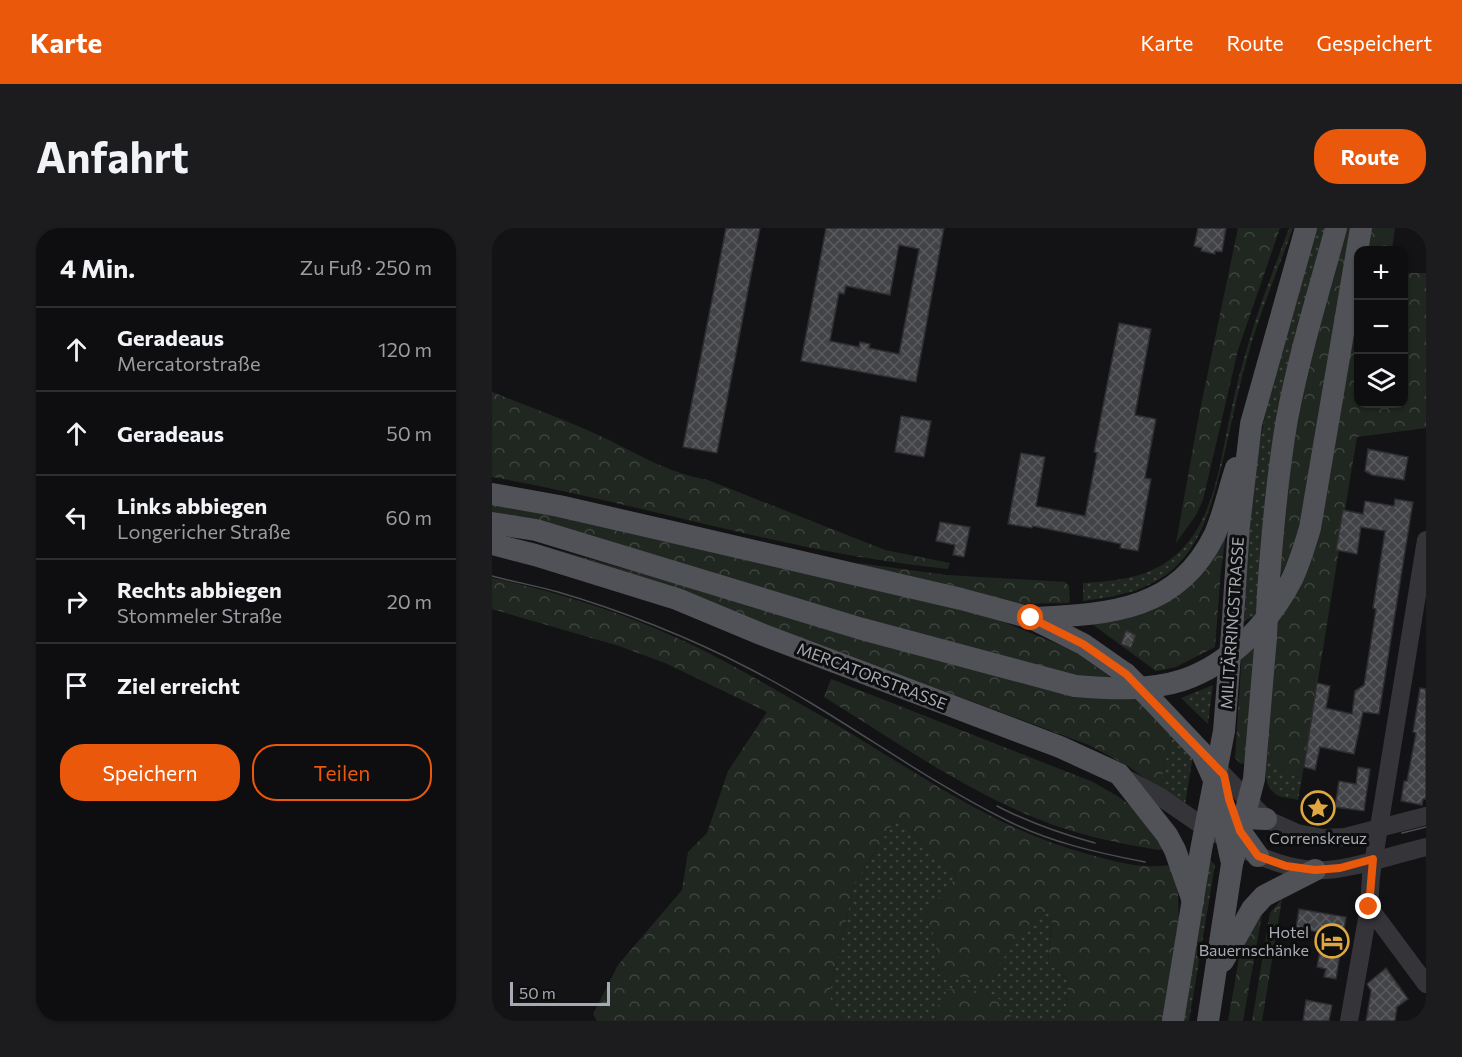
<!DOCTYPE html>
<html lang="de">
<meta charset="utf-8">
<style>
body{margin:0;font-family:Commissioner,sans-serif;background:#1c1c1e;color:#f1f3f6}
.controls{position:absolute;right:18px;top:18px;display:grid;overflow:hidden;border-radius:12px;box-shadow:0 2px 4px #0004}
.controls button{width:54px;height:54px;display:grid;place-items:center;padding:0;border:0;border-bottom:2px solid #2e2e30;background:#0e0e10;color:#f1f3f6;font:30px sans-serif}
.scale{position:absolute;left:18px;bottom:15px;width:100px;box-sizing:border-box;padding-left:6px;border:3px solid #a6aab4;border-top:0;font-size:16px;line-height:21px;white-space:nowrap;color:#a6aab4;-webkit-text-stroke:4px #0e0e0f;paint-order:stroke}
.stop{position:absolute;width:18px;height:18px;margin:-14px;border:4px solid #ea580c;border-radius:50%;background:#fff}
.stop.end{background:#ea580c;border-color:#fff;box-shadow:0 2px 6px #0008}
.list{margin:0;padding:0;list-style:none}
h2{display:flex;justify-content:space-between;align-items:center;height:78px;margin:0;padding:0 24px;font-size:26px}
h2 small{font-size:20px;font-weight:400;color:#9b9c9f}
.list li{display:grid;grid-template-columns:39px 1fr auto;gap:18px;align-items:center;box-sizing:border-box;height:84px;padding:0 24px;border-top:2px solid #2e2e30}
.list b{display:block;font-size:22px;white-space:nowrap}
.list p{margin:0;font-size:20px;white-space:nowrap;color:#9b9c9f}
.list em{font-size:20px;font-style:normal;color:#9b9c9f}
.actions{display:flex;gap:12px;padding:18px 24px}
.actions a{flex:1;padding:14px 0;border:2px solid #ea580c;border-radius:24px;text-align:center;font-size:21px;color:#ea580c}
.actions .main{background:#ea580c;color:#fff}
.icon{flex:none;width:33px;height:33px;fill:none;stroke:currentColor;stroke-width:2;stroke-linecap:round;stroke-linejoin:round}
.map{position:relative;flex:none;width:934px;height:793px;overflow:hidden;border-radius:24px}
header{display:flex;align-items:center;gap:36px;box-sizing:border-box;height:84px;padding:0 30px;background:#ea580c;color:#fff}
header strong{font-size:28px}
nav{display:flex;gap:33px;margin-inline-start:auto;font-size:21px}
.intro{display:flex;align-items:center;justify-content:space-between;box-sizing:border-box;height:144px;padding:0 36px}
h1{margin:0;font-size:42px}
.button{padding:15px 27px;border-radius:24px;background:#ea580c;color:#fff;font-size:21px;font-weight:700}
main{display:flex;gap:36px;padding:0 36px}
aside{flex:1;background:#0e0e10;border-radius:24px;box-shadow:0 2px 4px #0004}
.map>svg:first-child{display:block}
.grass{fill:url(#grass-dots)}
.forest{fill:url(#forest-crowns)}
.building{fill:url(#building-cross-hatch);stroke:#2d2d30;stroke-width:1.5;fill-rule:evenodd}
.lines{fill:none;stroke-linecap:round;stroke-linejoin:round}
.minor{stroke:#353539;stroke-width:18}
.major{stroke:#515258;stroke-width:22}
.tram{stroke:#4c4d52;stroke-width:1.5}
.major-bridge{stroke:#515258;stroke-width:22}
.route{stroke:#ea580c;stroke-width:8}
.labels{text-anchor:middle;stroke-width:6;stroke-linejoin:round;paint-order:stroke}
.street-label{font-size:16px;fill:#a6aab4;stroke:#0e0e0f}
.poi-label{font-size:16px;fill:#a6aab4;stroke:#0e0e0f}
</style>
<header>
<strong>Karte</strong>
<nav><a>Karte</a><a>Route</a><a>Gespeichert</a></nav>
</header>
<div class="intro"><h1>Anfahrt</h1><a class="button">Route</a></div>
<main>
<aside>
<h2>4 Min.<small>Zu Fuß · 250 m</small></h2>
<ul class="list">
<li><svg class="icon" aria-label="ahead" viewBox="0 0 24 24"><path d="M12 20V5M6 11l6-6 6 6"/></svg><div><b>Geradeaus</b><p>Mercatorstraße</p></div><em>120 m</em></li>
<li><svg class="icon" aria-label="ahead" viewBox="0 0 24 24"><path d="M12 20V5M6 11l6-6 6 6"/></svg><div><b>Geradeaus</b></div><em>50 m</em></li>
<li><svg class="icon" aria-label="left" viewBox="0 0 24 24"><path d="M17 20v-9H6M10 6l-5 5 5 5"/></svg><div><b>Links abbiegen</b><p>Longericher Straße</p></div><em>60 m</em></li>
<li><svg class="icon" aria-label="right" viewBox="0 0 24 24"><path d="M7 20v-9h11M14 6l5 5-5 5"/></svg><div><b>Rechts abbiegen</b><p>Stommeler Straße</p></div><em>20 m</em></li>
<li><svg class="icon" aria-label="arrive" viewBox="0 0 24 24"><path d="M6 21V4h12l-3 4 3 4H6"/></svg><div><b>Ziel erreicht</b></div></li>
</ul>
<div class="actions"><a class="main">Speichern</a><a>Teilen</a></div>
</aside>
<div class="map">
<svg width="934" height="793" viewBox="0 0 934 793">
<defs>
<pattern id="grass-dots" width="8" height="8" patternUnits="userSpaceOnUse" patternTransform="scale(1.5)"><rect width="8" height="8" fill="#202720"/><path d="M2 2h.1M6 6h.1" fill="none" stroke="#3d443e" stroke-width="1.8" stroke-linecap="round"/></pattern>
<pattern id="forest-crowns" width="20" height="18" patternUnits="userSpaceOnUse" patternTransform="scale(1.5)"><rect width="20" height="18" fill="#202720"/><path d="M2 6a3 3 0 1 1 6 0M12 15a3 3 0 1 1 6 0" fill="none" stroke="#3d443e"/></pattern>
<pattern id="building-cross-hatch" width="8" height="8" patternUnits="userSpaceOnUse" patternTransform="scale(1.5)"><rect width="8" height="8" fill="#424347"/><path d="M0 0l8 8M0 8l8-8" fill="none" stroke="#5a5b5f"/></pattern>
</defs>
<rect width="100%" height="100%" fill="#131315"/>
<!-- grass -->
<g class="grass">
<path d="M797,0H801C785,44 766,89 754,134C745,166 739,199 731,232C722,268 714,304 690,332C664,362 628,368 591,373V355C628,353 664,349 691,320C725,284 729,225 740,179C744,158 750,137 756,117C767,77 783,39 797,0Z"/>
<path d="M823,0H836L766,386L752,393C755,339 756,284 765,230C778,152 802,76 823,0Z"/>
<path d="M721,457L716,496L689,470Z"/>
<path d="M681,503L701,527L693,577L667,561Z"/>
<path d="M774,519C783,536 791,545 810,550L806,572C800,570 792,570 787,568C769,560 773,534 774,519Z"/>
<path d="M405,589L465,648L433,686L443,709L447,747L537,697L553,684L560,687L556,734L576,753L574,779L563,793H522L508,772L488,763L442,785L444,793H349L350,791L337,768L362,657Z"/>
<path d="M718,632L723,637L697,793H689Z"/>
</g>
<!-- forest -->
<g class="forest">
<path d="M746,0H788L746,122L711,272L704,287L684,315L706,192Z"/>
<path d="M853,0H861L807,299L797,331L789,347L787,346L791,281L812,153Z"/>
<path d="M879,0H903L900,22H876Z"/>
<path d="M912,45H934V200L865,209L853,282H851L844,321L847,322L810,550C791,545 783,536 774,519L782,399L866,75V176H912Z"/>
<path d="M0,164C40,180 82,195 121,214C152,230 181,246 216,252L393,322L458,335L456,341C301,326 153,276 0,249Z"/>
<path d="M0,273L490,385L580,422L621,451H588L0,288Z"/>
<path d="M738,276L729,343L723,419L684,439L664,443L600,396L669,373Z"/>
<path d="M34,313L360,405L644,469L681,503L667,561L636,538L597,517L476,472Z"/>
<path d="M366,335L455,347L573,354L577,358L578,373L576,375L523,376L394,347Z"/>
<path d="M0,350C79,367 159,394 230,432C269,453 307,475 345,497C429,547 507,604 603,628C629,635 651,641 679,637L686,664L687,699L671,793H563L574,779L576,753L556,734L560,688L553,684L537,697L496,751L447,747L443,709L433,686L465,648L405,589L362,657L337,768L350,791L349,793H105L101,786L126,737L190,662L196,624L215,605L236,543L275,484L173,435L127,418L0,381Z"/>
<path d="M764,418L753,535L749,536L743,530L750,424Z"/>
<path d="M339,451L601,554L627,569L641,580L672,621L666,622C625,615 585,607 546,591C470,561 402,512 332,469Z"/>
<path d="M790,671L770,793H760L778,685Z"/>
<path d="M771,681L751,793H736L748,725Z"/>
<path d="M456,761L488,763L509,772L522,793H444L442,785Z"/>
</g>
<!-- building -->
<g class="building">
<path d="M234,0H268L225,225L191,219Z"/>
<path d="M334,0H452L424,154L309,133ZM407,17L427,21L407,126L377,120L378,116L368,114L367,119L338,113L347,65L352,66L354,58L398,67Z"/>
<path d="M706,0H734L730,24L723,23V26L709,23L710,20L702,18Z"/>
<path d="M627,95L659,101L643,187L664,191L653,250L659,251L646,323L628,320L629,316L541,298L540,300L516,296L529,225L553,229L544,278L593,288L605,225L602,224Z"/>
<path d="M409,188L439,193L432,229L403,224Z"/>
<path d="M876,221L916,229L912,252L880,247L873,243Z"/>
<path d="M903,271L921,274L887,486L871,484L862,526L828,519L823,542L812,539L825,455L838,458L834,480L860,486L863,463L872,457L884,381L881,380L893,303L869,299L865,326L844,322L851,282L871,286L873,273L902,278Z"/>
<path d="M448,294L478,299L472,329L461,327L463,317L444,313Z"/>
<path d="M634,402L644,407L639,420L629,416Z"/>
<path d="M928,460L934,461V571H931L930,577L909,573L912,553H915L924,505L921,504Z"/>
<path d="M866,539L878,541L872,583L843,579L847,553L864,556Z"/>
<path d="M807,681L854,689L844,751L832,749L834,741L825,739L831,705L804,700Z"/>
<path d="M894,740L916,771L905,779L903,793H874L879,763L875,756Z"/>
<path d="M814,772L840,777L837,793H811Z"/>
</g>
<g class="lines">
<!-- minor -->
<g class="minor">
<path d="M718,533L774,591L805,605L832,610L853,609L934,588"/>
<path d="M631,549L667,568L722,606"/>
<path d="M755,623C776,632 797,640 821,642C849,645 904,626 934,619"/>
<path d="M877,679L934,756"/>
<path d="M857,793L877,679L879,648L934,312"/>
</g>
<!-- major -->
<g class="major">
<path d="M0,266L67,278L176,303L469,371L539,390L591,416L634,446"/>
<path d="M0,295L44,302L370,401L583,458C618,461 657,463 691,452C738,436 778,394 800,351C808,334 813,317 818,300L869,0"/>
<path d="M0,316L43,327L185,371L269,406L568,519L627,546L675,607L683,622L701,673"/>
<path d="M776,365C780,307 785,249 795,191C807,127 827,63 844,0"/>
<path d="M542,390C618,386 686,383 723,306C732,285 737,261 744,240"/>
<path d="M740,405L747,297L759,196L814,0"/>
<path d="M659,471L710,525L722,552L739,631"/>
<path d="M745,594L748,603L766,628"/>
<path d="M737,595L751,590L774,591"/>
<path d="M731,733L760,681L772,668L823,642"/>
<path d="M681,793L709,622L732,503L737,439"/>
<path d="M716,793L740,636L762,551L774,408"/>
</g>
<!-- tram -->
<g class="tram">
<path d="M0,348C22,354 45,358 66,364C128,382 199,410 256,440C345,485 425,548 514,592C557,614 606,625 653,634"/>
<path d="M505,578C536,594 570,606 603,615"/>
<path d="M910,605L934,599"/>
</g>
<!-- major-bridge -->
<g class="major-bridge">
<path d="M774,408L776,365"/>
<path d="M737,439L740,405"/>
<path d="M634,446L659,471"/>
</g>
</g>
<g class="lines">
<!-- route -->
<path class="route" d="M539,390L591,416L634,446L732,547L737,571L748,603L766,628L794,638L823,642L848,640L881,631L877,679"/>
</g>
<!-- icons -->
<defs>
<symbol id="sight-ring" viewBox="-11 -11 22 22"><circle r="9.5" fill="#0e0e0f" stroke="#dfa741" stroke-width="1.5"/><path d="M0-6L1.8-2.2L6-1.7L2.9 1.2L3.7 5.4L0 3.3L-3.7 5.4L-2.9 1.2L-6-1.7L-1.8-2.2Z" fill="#dfa741"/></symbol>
<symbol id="hotel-ring" viewBox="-11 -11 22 22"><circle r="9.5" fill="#0e0e0f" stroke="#dfa741" stroke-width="1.5"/><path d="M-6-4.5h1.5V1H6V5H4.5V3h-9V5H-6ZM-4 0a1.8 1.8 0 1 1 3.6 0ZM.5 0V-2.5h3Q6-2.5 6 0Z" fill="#dfa741"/></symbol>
</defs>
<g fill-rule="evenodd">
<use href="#sight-ring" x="807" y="561" width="38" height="38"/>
<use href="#hotel-ring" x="821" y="694" width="38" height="38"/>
</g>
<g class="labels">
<!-- street labels -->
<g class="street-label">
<text transform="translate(740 395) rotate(-86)" y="6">MILITÄRRINGSTRASSE</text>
<text transform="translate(380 448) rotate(21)" y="6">MERCATORSTRASSE</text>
</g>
<!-- poi labels -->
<g class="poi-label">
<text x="826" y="616">Correnskreuz</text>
<text x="817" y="710" text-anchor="end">Hotel<tspan x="817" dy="18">Bauernschänke</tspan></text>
</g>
</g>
</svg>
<div class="controls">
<button>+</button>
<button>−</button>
<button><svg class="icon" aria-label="layers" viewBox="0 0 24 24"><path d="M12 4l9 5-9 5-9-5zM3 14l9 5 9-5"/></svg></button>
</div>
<div class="scale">50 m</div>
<div class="stop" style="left:539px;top:390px"></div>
<div class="stop end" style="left:877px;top:679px"></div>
</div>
</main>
